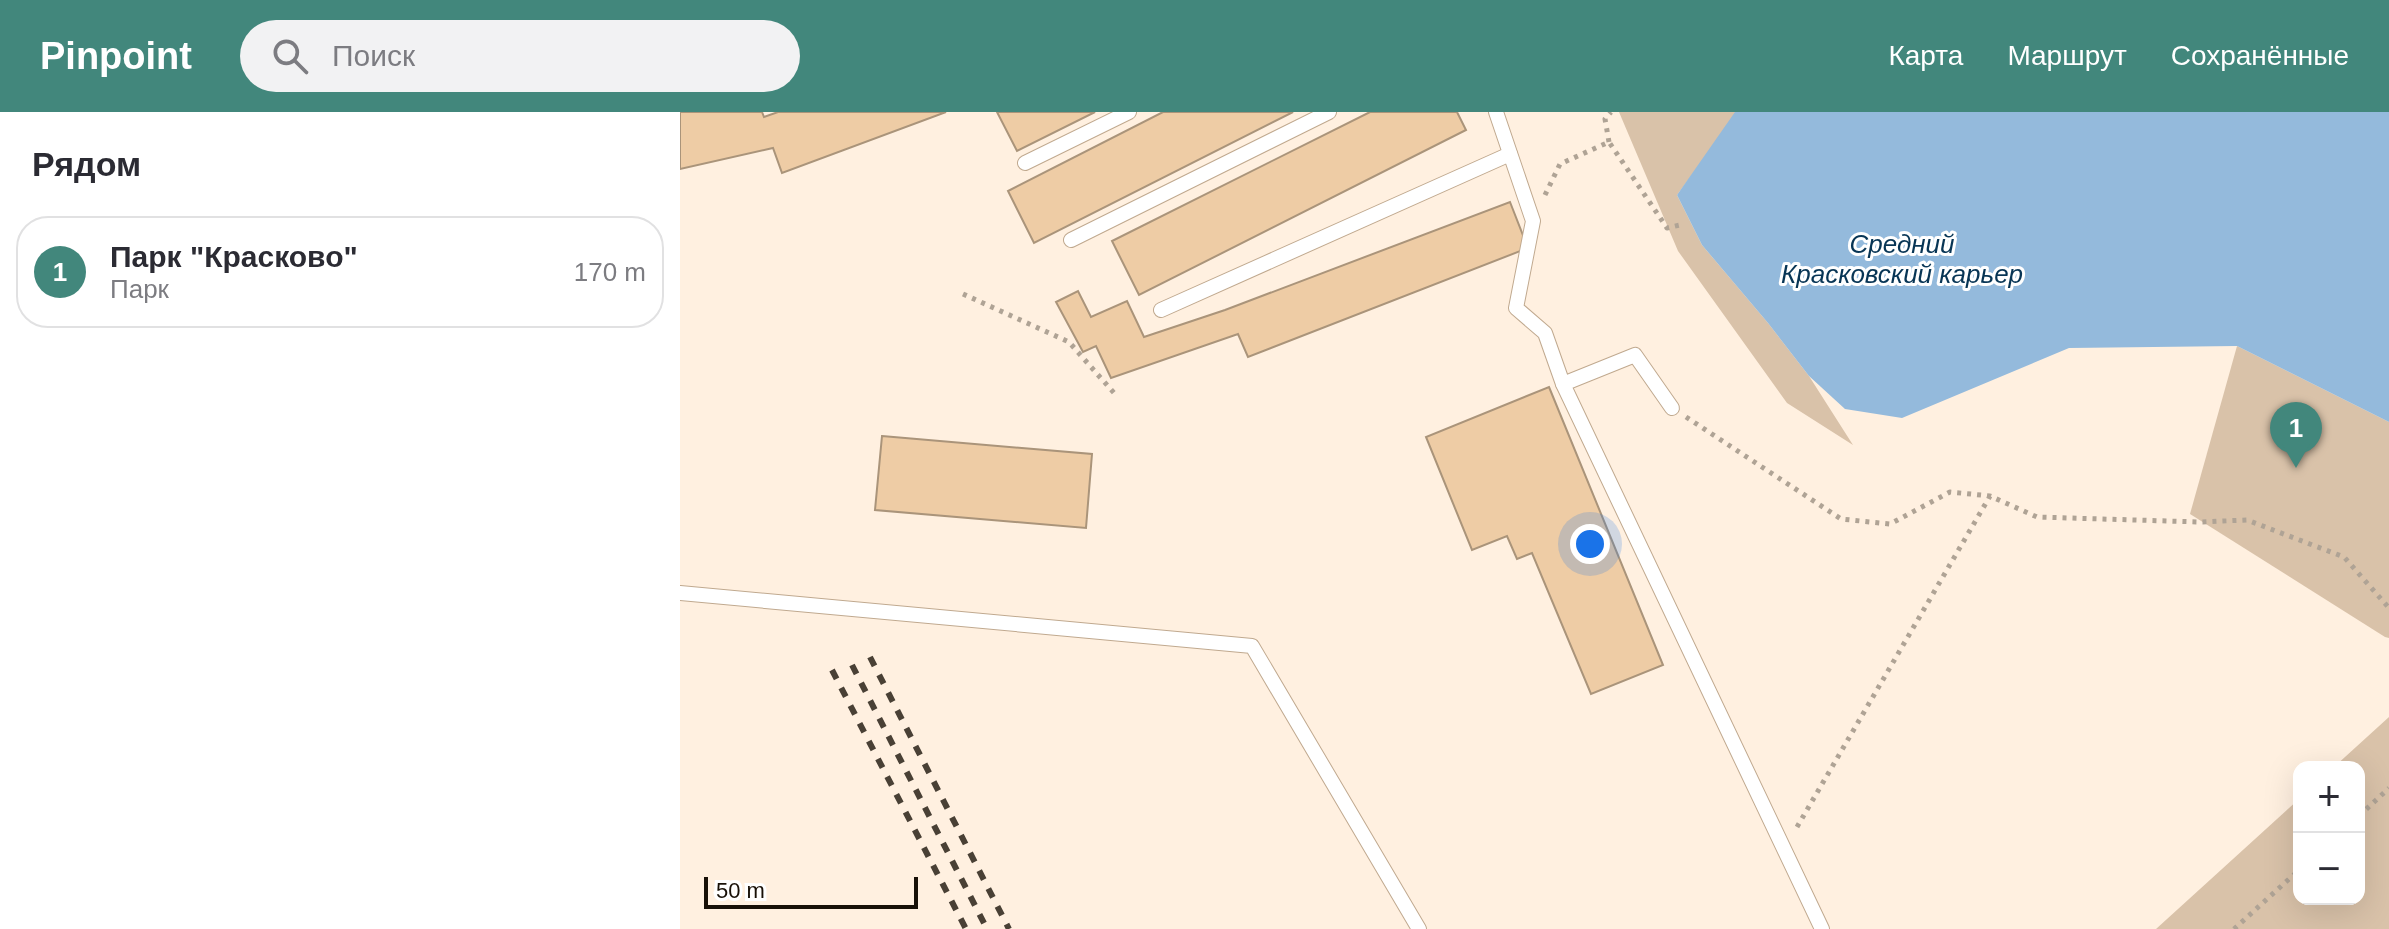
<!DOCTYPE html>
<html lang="ru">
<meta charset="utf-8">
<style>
body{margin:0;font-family:Helvetica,sans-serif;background:#f2f2f3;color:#2b2b33}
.controls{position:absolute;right:24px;bottom:24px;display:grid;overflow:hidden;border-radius:16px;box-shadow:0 8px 32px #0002}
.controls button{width:72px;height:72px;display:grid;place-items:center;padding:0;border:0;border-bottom:2px solid #e1e1e2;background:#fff;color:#2b2b33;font:40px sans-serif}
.scale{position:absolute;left:24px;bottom:20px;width:214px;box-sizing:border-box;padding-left:8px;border:4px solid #181007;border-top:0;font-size:22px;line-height:28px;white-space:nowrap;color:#181007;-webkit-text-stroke:6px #fff;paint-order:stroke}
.you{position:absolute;left:910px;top:432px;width:28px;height:28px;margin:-20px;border:6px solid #fff;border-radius:50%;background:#1a73e8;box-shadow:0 0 0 12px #1a73e833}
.badge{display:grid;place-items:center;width:52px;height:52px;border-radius:50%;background:#42877c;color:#fff;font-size:26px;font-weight:700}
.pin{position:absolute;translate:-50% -66px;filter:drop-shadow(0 2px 4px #0008)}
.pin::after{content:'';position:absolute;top:42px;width:28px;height:24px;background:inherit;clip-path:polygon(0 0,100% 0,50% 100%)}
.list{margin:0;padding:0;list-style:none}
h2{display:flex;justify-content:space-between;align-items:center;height:104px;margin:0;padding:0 32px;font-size:34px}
h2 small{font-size:26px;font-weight:400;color:#7c7c81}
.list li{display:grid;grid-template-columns:52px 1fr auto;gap:24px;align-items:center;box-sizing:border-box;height:112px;margin:0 16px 16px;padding:0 16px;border:2px solid #e1e1e2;border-radius:32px}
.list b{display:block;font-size:30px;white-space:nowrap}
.list p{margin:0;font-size:26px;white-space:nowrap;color:#7c7c81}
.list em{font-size:26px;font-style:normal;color:#7c7c81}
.icon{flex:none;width:44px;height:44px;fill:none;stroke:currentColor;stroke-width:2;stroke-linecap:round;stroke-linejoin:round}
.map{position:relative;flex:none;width:1709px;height:817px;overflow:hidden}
header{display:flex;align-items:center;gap:48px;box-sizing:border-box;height:112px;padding:0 40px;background:#42877c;color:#fff}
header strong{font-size:38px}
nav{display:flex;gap:44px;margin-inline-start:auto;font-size:28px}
.search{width:560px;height:72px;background:#f2f2f3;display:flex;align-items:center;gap:20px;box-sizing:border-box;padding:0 28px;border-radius:44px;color:#7c7c81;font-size:30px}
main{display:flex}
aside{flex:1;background:#fff}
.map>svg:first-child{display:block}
.green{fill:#d9c2a9}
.water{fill:#94badc}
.building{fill:#eecca5;stroke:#aa947a;stroke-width:2}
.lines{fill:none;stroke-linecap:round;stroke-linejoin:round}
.lane-casing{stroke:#c0a98f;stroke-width:16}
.path{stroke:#afa395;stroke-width:5;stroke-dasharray:4 6;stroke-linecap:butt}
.lane{stroke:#fff;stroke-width:14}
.rail{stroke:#494035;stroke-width:6;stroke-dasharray:10 10;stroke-linecap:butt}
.labels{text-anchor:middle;stroke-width:6;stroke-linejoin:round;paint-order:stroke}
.water-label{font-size:26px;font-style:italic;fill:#073555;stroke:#fff}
</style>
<header>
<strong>Pinpoint</strong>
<div class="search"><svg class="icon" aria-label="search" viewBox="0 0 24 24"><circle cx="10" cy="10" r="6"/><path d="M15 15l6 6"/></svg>Поиск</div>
<nav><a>Карта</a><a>Маршрут</a><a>Сохранённые</a></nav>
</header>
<main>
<aside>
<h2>Рядом<small></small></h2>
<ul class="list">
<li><span class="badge">1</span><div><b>Парк &quot;Красково&quot;</b><p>Парк</p></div><em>170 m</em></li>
</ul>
</aside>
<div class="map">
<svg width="1709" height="817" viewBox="0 0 1709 817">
<rect width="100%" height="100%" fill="#fff0e0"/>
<!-- green -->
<g class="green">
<path d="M939,0H1058L997,83L1022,133L1088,211L1129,264L1173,333L1107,291L998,139Z"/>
<path d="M1557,234L1709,310V526L1705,525L1510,402Z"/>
<path d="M1709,605V817H1476L1619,687V787H1679V655H1654Z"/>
</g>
<!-- water -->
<path class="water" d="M1055,0H1709V310L1557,234L1389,236L1222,306L1165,297L1129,264L1088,211L1022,133L997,83Z"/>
<!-- building -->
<g class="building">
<path d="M0,0H82L84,5L98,0H266L102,61L93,36L0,57Z"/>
<path d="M317,0H415L337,39Z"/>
<path d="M483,0H613L354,131L328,79Z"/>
<path d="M690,0H777L786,18L459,183L432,129Z"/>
<path d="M830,90L848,136L568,245L558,222L431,266L416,234L403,240L376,190L398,179L411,205L447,189L464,225L545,198Z"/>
<path d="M869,275L983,553L911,582L852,441L837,447L827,424L792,438L746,325Z"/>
<path d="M202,324L412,342L406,416L195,398Z"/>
</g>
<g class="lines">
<defs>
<g id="lane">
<path d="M816,0L853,109L836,196L865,221L883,272L1142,817"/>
<path d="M345,51L449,0"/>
<path d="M391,128L649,0"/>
<path d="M481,198L830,42"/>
<path d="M883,272L955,243L992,296"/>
<path d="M0,481L572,534L739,817"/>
</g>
</defs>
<!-- lane casing -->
<use href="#lane" class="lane-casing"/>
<!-- path -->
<g class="path">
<path d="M929,30L925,7L931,0"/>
<path d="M865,83L880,52L929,30L987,116L1004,112"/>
<path d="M283,182L389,230L434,281"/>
<path d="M1006,305L1161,407L1210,412L1270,380L1310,384L1357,405L1520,410L1567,408L1664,445L1709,496"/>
<path d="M1679,704L1709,676"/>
<path d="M1117,715L1310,384"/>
<path d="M1554,817L1619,758"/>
</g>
<!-- lane -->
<use href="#lane" class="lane"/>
<!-- rail -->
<g class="rail">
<path d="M190,545L329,817"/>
<path d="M172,553L307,817"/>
<path d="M152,558L286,817"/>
</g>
</g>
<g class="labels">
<!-- water labels -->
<g class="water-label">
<text x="1222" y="141">Средний<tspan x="1222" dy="30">Красковский карьер</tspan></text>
</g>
</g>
</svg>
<div class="controls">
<button>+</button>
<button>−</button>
</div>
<div class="scale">50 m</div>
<div class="you"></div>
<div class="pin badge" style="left:1616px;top:356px">1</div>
</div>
</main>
